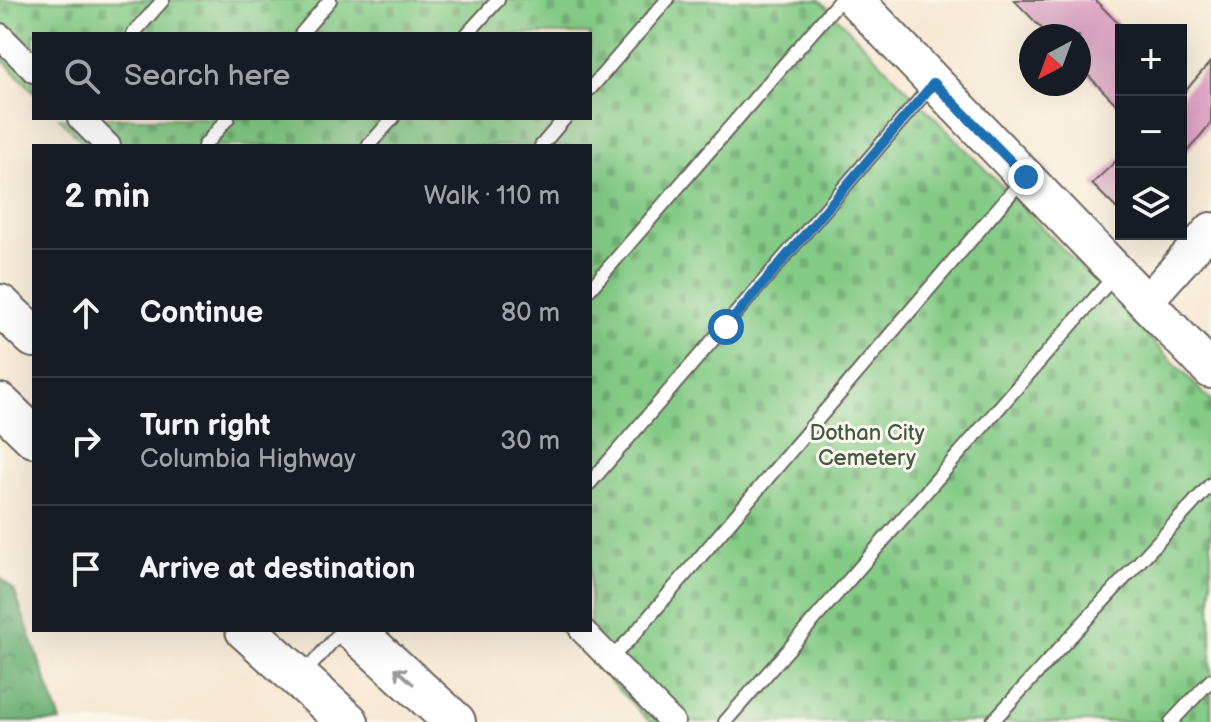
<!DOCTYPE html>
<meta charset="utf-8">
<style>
body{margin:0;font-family:"Balsamiq Sans",sans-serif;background:#20242c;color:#f1f3f6}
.controls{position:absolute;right:24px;top:24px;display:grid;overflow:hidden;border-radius:0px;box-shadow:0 8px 32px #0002}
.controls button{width:72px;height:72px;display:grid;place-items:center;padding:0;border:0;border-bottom:2px solid #363941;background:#171b24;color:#f1f3f6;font:40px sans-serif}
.compass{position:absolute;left:1019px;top:24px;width:72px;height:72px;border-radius:50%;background:#171b24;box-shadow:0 8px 32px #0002;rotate:221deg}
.stop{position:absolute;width:24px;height:24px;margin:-18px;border:6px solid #1f6fb2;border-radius:50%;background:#fff}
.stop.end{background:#1f6fb2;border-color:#fff;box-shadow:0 2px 8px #0008}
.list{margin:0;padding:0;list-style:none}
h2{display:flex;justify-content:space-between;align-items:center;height:104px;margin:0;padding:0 32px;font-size:34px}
h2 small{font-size:26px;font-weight:400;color:#9ea1a6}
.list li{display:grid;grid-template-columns:52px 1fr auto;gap:24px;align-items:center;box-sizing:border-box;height:128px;padding:0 32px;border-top:2px solid #363941}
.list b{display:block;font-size:30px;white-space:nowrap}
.list p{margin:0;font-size:26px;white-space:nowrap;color:#9ea1a6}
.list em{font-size:26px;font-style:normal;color:#9ea1a6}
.icon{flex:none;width:44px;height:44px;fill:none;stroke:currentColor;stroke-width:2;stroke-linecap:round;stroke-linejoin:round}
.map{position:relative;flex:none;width:1211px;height:722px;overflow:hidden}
.search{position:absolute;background:#171b24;box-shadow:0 8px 32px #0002;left:32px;top:32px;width:560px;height:88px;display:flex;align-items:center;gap:20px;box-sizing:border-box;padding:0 28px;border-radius:0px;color:#9ea1a6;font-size:30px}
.panel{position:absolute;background:#171b24;box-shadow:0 8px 32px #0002;left:32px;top:144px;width:560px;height:488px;border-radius:0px}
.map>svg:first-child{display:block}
.forest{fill:url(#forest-crowns);stroke:#446648;stroke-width:2}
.cemetery{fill:url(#cemetery-stones);stroke:#507451;stroke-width:2}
.building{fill:#db97c0}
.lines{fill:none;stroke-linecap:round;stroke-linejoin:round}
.service-casing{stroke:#69645c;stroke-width:16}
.minor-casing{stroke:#69645c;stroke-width:28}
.tertiary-casing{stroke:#69645c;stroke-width:36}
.secondary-casing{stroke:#69645c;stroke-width:40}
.primary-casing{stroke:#69645c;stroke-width:44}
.service{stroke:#fff;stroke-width:12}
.minor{stroke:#fff;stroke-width:24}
.tertiary{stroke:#fff;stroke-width:32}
.secondary{stroke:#fff;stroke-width:36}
.primary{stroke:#fff;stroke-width:40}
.oneway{stroke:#999}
.route{stroke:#1f6fb2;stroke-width:10}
.labels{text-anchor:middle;stroke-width:6;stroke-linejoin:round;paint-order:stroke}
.park-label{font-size:22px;fill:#405941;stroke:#fbf7ec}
</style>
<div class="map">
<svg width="1211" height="722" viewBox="0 0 1211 722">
<defs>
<pattern id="forest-crowns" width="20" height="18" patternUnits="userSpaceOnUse" patternTransform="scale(2)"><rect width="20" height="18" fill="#6baf73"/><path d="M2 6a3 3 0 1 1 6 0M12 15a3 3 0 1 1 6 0" fill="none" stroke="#578e5e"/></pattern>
<pattern id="cemetery-stones" width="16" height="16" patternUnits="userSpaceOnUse" patternTransform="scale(2)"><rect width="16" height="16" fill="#84cb86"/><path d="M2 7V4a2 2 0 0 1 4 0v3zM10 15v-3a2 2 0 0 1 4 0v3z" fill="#71ae73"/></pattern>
</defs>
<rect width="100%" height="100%" fill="#fbf7ec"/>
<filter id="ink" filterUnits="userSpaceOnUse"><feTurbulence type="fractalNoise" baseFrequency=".0125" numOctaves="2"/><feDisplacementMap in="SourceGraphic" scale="16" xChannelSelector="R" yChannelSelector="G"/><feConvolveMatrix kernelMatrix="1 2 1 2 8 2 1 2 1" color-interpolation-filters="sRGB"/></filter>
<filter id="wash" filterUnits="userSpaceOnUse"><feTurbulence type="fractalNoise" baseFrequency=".006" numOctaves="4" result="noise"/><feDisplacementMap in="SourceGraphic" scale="32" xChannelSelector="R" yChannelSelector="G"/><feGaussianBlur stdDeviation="1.8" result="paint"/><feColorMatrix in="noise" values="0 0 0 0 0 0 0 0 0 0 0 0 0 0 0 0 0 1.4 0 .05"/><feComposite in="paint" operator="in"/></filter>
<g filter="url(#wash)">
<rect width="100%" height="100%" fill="#f7e9d4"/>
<!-- forest -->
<path class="forest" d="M0,577L14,590L61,722H0Z"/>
<!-- cemetery -->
<path class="cemetery" d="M0,0H820L1211,401V722H650L560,630H590V146H87L59,118H590V34H34V92L0,57Z"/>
<g id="blocks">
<!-- building -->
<g class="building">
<path d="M1014,0H1095L1121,26V109L1079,66V36H1049Z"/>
<path d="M1211,61V123L1181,159V96Z"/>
<path d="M1121,156V213L1092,184Z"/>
</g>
</g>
</g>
<g filter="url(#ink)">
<use href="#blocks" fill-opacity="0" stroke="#69645c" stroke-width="2"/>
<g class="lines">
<defs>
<g id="service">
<path d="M133,34L163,0"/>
<path d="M301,34L330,0"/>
<path d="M467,34L498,0"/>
<path d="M590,89L667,0"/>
<path d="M204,146L228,118"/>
<path d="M368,146L393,118"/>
<path d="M541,146L565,118"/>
<path d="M590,289L840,0"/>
<path d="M590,483L932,85"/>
<path d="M610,659L631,638L1023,179"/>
<path d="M302,676L342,630"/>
<path d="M725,722L1115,275"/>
<path d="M992,722L1211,484"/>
<path d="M1171,722L1211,680"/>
</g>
<g id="minor">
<path d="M0,36L34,70"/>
<path d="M80,118L108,146"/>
<path d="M582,630L672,722"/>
</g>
<path id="tertiary" d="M1146,302L1211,229"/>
<path id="secondary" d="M855,0L1211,370"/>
<g id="primary">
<path d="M0,305L34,337"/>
<path d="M0,404L34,437"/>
<path d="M246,630L348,722"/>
<path d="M353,630L455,722"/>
</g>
</defs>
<!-- service casing -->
<use href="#service" class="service-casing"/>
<!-- minor casing -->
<use href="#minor" class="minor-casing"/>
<!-- tertiary casing -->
<use href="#tertiary" class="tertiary-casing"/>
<!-- secondary casing -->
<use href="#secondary" class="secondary-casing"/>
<!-- primary casing -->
<use href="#primary" class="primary-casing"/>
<!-- service -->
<use href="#service" class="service"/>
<!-- minor -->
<use href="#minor" class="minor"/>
<!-- tertiary -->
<use href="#tertiary" class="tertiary"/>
<!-- secondary -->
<use href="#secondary" class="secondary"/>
<!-- primary -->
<use href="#primary" class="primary"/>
</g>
<!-- one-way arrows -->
<defs><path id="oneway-shaft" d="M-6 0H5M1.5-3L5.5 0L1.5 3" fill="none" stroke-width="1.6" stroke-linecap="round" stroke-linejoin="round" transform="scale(2)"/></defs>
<use class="oneway" href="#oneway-shaft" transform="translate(404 676) rotate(-138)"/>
</g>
<g class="lines" filter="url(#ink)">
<!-- route -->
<path class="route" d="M726,327L934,83L1026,177"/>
</g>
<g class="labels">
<!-- park labels -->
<g class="park-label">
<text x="867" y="440">Dothan City<tspan x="867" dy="25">Cemetery</tspan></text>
</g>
</g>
</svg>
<div class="controls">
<button>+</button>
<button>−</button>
<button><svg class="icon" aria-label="layers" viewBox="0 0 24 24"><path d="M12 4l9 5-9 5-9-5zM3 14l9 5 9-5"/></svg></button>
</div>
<svg class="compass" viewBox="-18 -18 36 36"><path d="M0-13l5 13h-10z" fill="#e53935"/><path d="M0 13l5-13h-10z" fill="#9ea1a6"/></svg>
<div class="stop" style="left:726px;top:327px"></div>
<div class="stop end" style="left:1026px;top:177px"></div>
<div class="search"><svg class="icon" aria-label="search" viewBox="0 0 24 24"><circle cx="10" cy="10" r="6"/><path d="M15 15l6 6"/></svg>Search here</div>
<section class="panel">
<h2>2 min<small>Walk · 110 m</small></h2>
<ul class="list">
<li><svg class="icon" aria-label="ahead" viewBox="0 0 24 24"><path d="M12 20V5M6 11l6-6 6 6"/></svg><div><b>Continue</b></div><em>80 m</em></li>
<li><svg class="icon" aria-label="right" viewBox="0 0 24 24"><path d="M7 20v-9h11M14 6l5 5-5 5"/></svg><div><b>Turn right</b><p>Columbia Highway</p></div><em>30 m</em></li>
<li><svg class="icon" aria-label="arrive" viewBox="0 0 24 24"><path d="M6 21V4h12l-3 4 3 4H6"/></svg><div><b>Arrive at destination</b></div></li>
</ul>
</section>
</div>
